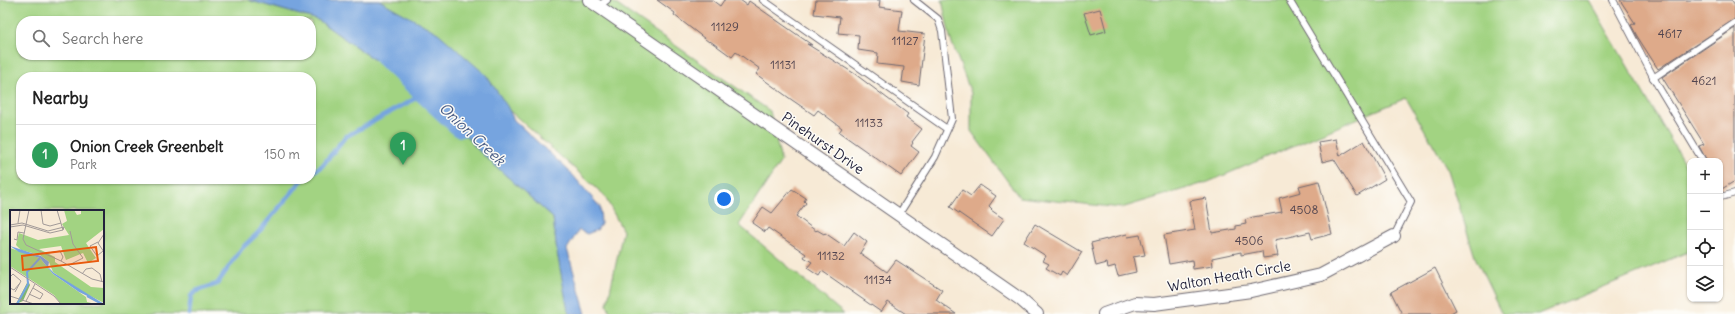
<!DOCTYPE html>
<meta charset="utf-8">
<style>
body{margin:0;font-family:Delius,sans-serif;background:#f6f6f6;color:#222}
.controls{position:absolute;right:12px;bottom:12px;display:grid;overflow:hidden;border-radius:8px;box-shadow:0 1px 3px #0004}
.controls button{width:36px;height:36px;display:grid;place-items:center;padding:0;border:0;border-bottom:1px solid #e0e0e0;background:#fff;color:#222;font:20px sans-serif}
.you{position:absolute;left:724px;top:199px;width:14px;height:14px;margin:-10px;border:3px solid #fff;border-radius:50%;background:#1a73e8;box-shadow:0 0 0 6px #1a73e833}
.badge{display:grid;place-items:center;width:26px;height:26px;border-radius:50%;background:#0f766e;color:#fff;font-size:13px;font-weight:700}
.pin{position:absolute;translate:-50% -33px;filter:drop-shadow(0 1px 2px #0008)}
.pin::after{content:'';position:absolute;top:21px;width:14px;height:12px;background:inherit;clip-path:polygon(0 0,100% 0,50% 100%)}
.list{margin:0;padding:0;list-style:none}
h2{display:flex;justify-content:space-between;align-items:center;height:52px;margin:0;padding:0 16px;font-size:17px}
h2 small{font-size:13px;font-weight:400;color:#767676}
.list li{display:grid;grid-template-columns:26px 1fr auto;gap:12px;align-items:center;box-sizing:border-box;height:60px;padding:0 16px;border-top:1px solid #e0e0e0}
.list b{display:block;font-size:15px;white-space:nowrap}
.list p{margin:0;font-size:13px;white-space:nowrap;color:#767676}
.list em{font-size:13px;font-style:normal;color:#767676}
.icon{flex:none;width:22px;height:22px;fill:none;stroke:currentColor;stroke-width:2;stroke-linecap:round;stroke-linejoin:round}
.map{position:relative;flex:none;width:1735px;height:314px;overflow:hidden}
.search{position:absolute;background:#fff;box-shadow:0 1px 3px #0004;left:16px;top:16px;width:300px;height:44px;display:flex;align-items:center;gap:10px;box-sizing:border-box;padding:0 14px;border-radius:16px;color:#767676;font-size:15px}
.panel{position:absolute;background:#fff;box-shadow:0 1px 3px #0004;left:16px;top:72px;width:300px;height:112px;border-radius:16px}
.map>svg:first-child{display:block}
.green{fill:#a2d382;stroke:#627a5e;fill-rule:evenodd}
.water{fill:#76a4df;stroke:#4c638d}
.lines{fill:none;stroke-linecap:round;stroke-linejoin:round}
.stream{stroke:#76a4df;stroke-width:4.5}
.river{stroke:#76a4df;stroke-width:26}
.building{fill:#deaa8a}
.service-casing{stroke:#6d6871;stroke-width:8}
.minor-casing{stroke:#6d6871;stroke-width:14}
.service{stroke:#fff;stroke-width:6}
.minor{stroke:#fff;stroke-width:12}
.labels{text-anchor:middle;stroke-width:3;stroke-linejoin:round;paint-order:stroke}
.number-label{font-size:12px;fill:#51444f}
.street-label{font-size:14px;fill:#22223b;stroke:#fdfcf7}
.water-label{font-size:15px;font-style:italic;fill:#485c85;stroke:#fdfcf7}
.inset-river{fill:none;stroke:#76a4df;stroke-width:2}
.inset-road{fill:none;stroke:#a29a98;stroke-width:1}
.view{fill:#e8590c;fill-opacity:0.15;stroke:#e8590c;stroke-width:2}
.inset-edge{fill:none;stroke:#22223b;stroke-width:2}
</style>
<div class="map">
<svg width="1735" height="314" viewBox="0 0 1735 314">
<rect width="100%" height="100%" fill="#fdfcf7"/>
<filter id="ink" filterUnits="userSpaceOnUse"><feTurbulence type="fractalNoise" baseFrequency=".025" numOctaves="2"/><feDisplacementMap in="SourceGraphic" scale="8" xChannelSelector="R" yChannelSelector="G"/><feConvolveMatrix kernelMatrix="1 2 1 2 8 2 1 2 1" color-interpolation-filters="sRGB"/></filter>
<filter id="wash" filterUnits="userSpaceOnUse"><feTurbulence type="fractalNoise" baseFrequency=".012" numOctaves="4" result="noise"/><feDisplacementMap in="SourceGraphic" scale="16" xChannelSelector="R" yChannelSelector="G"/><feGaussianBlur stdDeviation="0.9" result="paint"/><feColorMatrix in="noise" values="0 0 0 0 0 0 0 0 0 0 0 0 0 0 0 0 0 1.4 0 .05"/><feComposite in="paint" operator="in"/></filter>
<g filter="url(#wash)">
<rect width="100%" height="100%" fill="#f7ead6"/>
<!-- green -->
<g class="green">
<path d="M0,0H248L318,20L373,59L422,84L478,150L553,218L557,252L570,314H0ZM21,21H311V55H21ZM21,77H311V179H21ZM11,211H103V303H11Z"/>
<path d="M356,0H610L770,111L781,161L739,225L844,314H611L607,305L623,231L604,195L417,28Z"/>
<path d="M942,0H1589L1690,173V251L1538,314H1502L1475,257L1448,170L1406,98L1208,182L1121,208L1019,197L971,131V93L950,38Z"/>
</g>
<!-- water -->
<path class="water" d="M248,0H379L438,33L486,75L507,106L514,120L571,173L600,207L601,224L597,230L587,234L579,230L567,249L586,314H570L568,311L557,252L553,218L478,150L422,84L373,59L318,20Z"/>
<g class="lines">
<!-- stream -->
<g class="stream">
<path d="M311,173L322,166L345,137L427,92"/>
<path d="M189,314L191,296L196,291L217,284L242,248L257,234L303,179"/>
</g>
<!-- river -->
<path class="river" d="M387,55L461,124"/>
</g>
<g id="blocks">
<!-- building -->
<g class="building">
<path d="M657,0H712L720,6L724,0H740L747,5L749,1L812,45L807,44L855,74L908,114L906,117L922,129L912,142L913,143L911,146L919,152L901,176L839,132L842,128L818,110L814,115L792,100L756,74L760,69L736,52L732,57L710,41L709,42L674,15L675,13Z"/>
<path d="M816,0H880L879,7L902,10L899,31L925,34L919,85L902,82L904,67L877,64L878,53L858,50L859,35L838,33L840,17L814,14Z"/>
<path d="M1620,0H1731L1735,6V19L1658,69L1637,36L1631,25L1635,23Z"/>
<path d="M1100,9L1106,31L1091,35L1084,13Z"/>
<path d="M1735,28V181L1720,190V161H1707L1699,146L1704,144L1662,77Z"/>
<path d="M1336,139L1340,156L1364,141L1385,179L1357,196L1334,159L1322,162L1318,142Z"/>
<path d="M1319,181L1332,234L1312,239L1310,232L1275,240L1278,256L1263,258L1262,251L1241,255V252L1212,258L1213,266L1193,269L1192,260L1169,264L1164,235L1195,230L1190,201L1206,198L1212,233L1236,229V226L1246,224L1245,220L1253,217L1282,212L1279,198L1301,192L1299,186Z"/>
<path d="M980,185L996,196L989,206L992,209L991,210L1004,219L992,236L950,207L962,190L971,196Z"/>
<path d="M792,189L806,198L804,201L806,203L796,216L816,231L817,230L824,234L825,233L844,246L854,232L867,242L860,253L887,272L896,260L942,290L936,300L956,314H906L888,302L881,312L822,271L819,276L807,268L812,262L804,257L806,254L768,228L765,232L752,223L763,207L772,213Z"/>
<path d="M1035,224L1082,252L1067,276L1062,272L1060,276L1046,268L1049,264L1043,261L1046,256L1024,242Z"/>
<path d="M1127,234L1128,237L1140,235L1145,255L1133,257L1136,272L1118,276L1115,266L1108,268L1107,263L1096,266L1091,243Z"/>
<path d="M1435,268L1456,310L1449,314H1402L1391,292Z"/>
</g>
</g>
</g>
<g filter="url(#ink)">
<use href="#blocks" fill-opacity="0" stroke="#6d6871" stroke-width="1"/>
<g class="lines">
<defs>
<g id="service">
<path d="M763,0L947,129"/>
<path d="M1289,0L1411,202L1394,236"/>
<path d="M1613,0L1658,86L1703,161"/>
<path d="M599,6L607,0"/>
<path d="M1653,78L1735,23"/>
<path d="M1720,194L1721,197L1735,193"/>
<path d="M899,214L935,157L952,119L942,31L938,19L914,0"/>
</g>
<g id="minor">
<path d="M589,0L1020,299L1037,314"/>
<path d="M1104,314L1135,303L1154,304L1251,291L1321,275L1394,236"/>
</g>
</defs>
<!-- service casing -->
<use href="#service" class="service-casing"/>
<!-- minor casing -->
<use href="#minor" class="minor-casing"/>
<!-- service -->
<use href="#service" class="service"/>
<!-- minor -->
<use href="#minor" class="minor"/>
</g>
</g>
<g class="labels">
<!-- number labels -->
<g class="number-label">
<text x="725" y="31">11129</text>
<text x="1670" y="38">4617</text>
<text x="905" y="45">11127</text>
<text x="783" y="69">11131</text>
<text x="1704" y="85">4621</text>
<text x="869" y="127">11133</text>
<text x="1304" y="214">4508</text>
<text x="1249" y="245">4506</text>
<text x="831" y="260">11132</text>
<text x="878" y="284">11134</text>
</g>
<!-- street labels -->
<g class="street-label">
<text transform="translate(823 143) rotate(35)" y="5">Pinehurst Drive</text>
<text transform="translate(1229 276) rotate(-10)" y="5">Walton Heath Circle</text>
</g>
<!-- water labels -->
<g class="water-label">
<text transform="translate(472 134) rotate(43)" y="5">Onion Creek</text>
</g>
</g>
<!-- overview -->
<g transform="translate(10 210)">
<rect width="94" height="94" fill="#f7ead6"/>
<path d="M54,0H64L67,5L71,4V0H94V19L76,33L86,48L78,53L73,43L56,50L51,36L29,39L45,47V52L81,77L94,78V93L67,79L43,62L39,52L30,45L11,40L6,35L9,23L28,30L59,25L52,14L57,11ZM0,38L30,48L43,64L76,87L77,92L86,94H51L44,85L0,56Z" fill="#a2d382"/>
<path d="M18,71L20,75L13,91L6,94Z" fill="#81b570"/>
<path d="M0,36L31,46L39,52L38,57L44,63L94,94L69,82L43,64L30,48L9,42Z" fill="#76a4df"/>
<path class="inset-river" d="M77,86L92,94M7,94L18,74L17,62L30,48"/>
<path class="inset-road" d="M19,0L13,29L16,35L51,51L82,69L94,72M31,0L33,14L40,16L51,13M8,13L10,0M0,15L12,13L38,21L54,17L53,20M0,17L13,15L40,23L53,20L47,0M94,24L88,33L94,42M4,29L7,30L8,22L14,23M88,32L80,36L87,46L93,41M38,43L50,41L53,47L51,51M59,55L73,48L63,34L60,21M0,57L44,86L51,94M72,64L76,59L82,58L90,64L92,72M0,67L3,64L11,71L5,82M0,78L4,80L10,73M19,84L30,89L33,84L23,78M0,86L24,94M16,91L25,74"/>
<path class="view" d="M86,37L88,51L13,60L12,46Z"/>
<rect width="94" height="94" class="inset-edge"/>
</g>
</svg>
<div class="controls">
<button>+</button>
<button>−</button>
<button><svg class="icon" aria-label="locate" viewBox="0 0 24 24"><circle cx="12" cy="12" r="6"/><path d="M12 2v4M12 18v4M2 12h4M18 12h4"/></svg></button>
<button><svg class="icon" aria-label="layers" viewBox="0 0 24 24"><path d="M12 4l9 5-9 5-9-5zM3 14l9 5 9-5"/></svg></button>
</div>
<div class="you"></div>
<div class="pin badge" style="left:403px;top:165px;background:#2e9e5b">1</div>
<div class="search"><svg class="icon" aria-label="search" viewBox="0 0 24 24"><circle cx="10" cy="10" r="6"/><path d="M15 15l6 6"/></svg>Search here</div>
<section class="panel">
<h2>Nearby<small></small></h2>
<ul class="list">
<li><span class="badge" style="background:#2e9e5b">1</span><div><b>Onion Creek Greenbelt</b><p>Park</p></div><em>150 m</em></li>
</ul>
</section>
</div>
